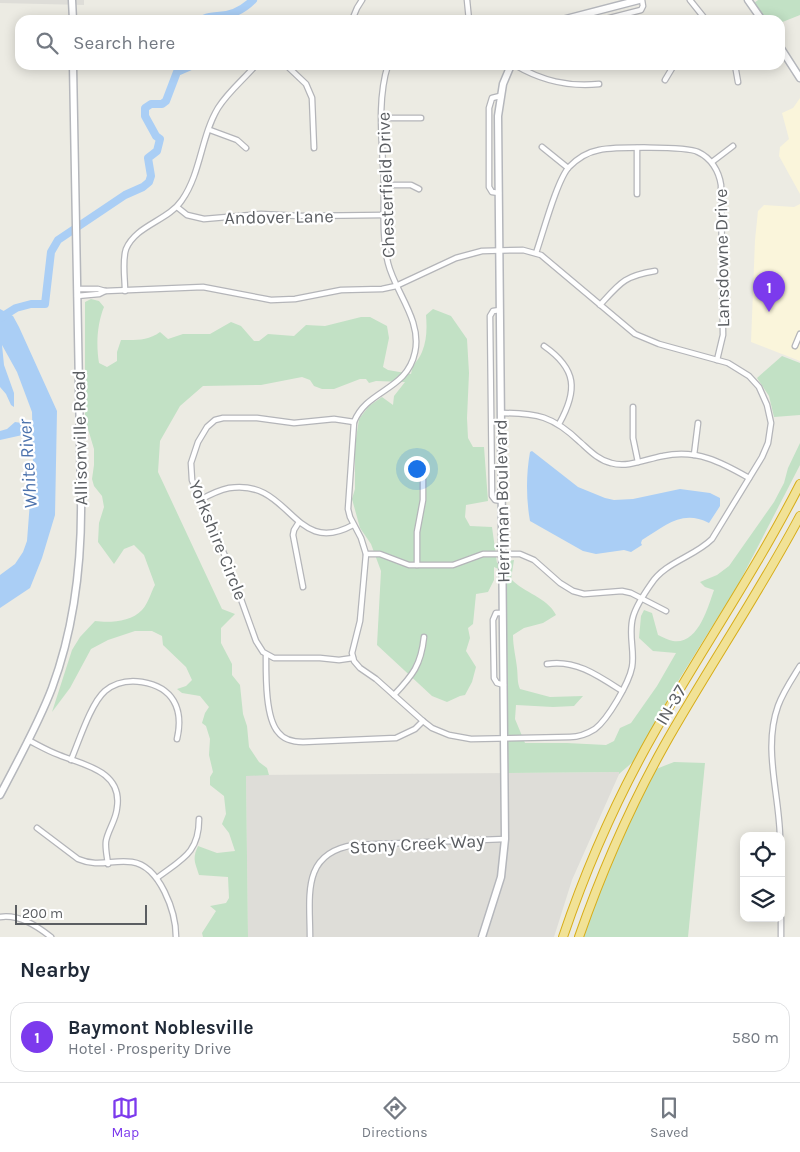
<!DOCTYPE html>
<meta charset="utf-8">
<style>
body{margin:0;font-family:Karla,sans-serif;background:#f2f2f3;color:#1f2937}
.controls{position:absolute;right:15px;bottom:15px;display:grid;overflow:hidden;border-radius:10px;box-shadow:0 2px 12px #0003}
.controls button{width:45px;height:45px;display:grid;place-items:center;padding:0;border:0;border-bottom:1px solid #e0e1e3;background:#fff;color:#1f2937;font:25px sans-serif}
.scale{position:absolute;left:15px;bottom:12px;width:132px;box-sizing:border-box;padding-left:5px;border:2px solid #5b5e62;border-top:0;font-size:14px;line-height:18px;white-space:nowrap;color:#5b5e62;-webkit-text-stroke:4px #fff;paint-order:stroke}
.you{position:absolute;left:416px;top:468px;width:18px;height:18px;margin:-12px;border:4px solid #fff;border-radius:50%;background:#1a73e8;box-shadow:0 0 0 8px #1a73e833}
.badge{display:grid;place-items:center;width:32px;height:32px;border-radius:50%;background:#7c3aed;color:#fff;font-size:16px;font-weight:700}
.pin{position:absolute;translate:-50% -41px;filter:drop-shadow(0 1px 2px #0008)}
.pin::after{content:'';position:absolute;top:26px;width:18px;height:15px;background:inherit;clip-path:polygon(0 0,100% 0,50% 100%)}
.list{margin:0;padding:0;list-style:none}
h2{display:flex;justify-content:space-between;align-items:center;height:65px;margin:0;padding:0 20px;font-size:21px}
h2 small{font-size:16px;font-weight:400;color:#747a83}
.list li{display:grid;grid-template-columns:32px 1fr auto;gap:15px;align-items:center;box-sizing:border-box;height:70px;margin:0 10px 10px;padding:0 10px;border:1px solid #e0e1e3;border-radius:15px}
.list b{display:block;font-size:19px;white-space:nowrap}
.list p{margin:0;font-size:16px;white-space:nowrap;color:#747a83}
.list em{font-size:16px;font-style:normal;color:#747a83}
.icon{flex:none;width:28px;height:28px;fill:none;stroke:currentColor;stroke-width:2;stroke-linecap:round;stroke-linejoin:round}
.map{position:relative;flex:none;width:800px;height:937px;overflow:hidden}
.search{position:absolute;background:#fff;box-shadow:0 2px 12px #0003;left:15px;right:15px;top:15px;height:55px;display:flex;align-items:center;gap:12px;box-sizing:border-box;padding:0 18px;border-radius:15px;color:#747a83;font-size:19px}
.sheet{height:145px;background:#fff}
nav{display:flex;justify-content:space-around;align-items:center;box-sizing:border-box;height:70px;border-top:1px solid #e0e1e3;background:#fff;font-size:14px;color:#747a83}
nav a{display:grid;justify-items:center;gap:2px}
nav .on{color:#7c3aed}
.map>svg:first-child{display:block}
.commercial{fill:#faf5db}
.industrial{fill:#deddd8}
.green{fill:#c2e1c5}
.water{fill:#aacef5}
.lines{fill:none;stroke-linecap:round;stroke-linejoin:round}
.river{stroke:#aacef5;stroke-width:8}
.street-casing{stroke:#b4b5b9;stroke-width:7}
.secondary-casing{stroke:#b5b7bc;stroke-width:9}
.highway-casing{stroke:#d7ad19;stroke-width:10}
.street{stroke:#fff;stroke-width:4.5}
.secondary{stroke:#fff;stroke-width:6}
.highway{stroke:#f1e296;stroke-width:8}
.labels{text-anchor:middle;stroke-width:4.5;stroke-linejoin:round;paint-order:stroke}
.street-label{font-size:18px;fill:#5b5e62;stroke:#fff}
.water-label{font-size:19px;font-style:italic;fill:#4d73ad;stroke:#fff}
</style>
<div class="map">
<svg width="800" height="937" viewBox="0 0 800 937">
<rect width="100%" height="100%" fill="#ecebe3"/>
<!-- commercial -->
<g class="commercial">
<path d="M800,98V194L779,156L780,147L789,139L782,113L793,108Z"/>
<path d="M800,204V361L751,342L755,240L758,211L764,205L794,207Z"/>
</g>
<!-- industrial -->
<g class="industrial">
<path d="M0,0H84V5L0,3Z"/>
<path d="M620,772L572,880L554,937H248L246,775Z"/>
</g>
<!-- green -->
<g class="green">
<path d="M758,0H800V15L780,23V20H766L754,3Z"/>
<path d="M91,299L99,301L104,307C97,324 96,345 99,363L107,367L117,361V352L121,340C136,340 148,341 160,332L168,339L183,334H210L231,322L241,326L254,341H259L268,334L294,336L306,325L325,326L361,317H370L387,326L389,338L383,367L388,370L411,374C413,362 418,362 422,352C427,340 427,328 426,315L433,309L451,316L467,339L469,373L467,418L468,438L473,447H484L488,501L466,505L465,517L470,526L492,527L497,563L514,560L511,579C524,593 547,597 556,615L543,623L524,628L513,635C513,647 516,657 517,668C518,676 517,682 520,689L550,697L583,696L574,706L553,707L516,705L515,719L525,743H567L606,745L614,741L620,728L631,723L657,686L676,653L653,651L639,638L641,616L644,610L652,613L658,635C663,637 668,640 673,641C698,645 708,607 714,590L705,587L700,582L717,575L729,566L774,502L784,483L788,468L800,443V465L738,585L675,686L634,761L619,774V772L508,773L505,572L494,567V580L488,592L476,594L473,624L468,628L470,638L466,651L476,667L472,682L465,695L460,696L447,702L432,696L377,645L381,571L371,544L360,528L352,499L355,489V445L359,419L369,406L382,397L393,405L394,396L405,382L376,381L369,383L366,379H360L334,389H322L314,386L310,380L302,377L261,385L203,386L180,406L160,441L158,472L222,609L235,614L221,628V643L232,664V675L240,685L243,714L247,726L249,747L259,762L267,768L269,775L246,776L248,937H203L202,933L216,911L210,906L226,903L229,898L228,877L199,875C195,862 192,859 198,846L217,853L235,851L229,833L222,824L226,814L224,796L210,785V777L213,772L209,755L210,739L206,726L202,723L205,713L209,707L200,696L182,693L177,689L186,686L192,680L186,667L163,645L162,636L152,631H135L108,640L91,649L70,688L52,712L72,650L80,637L95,621C109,623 131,622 142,610C148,604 151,592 155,585L144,555L134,545L124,549L114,564L98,542L99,523L104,507L102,496L94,486L92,479L94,465V449L85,419V302Z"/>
<path d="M782,356L800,363V415L774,417L769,396L757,378Z"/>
<path d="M674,762L705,763L688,937H581L596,892L651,771Z"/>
</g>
<!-- water -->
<g class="water">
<path d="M0,309L13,316L19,327L57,411L55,515L42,558L30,588L0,608V575L15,564L23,552L27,541L33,462L32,412L17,372L2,345L4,365L14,393V407L11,405L6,394L0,387Z"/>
<path d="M15,422L22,423L27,434L0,440V431L7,429Z"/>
<path d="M532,451L578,487L605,498L614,500L633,499L680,489L710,493L720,498V506L709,523C682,509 665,526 642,540L641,543L642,545L631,552L624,550L596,554L583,551L530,521C526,499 526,474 530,452Z"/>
</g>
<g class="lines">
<!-- river -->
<g class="river">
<path d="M202,20C208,16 210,17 217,16C232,16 243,10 253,0"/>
<path d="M0,318L16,308L31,304H45L51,252L58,240L125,195L143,187L149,182L151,176L148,158L157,151L160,139L156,136L145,116V108L151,104H162L166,101L177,72L193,65"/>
</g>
<defs>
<g id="street">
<path d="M467,0L469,20"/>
<path d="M690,0L706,20"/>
<path d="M352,20L357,8L362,0"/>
<path d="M602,20L641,10L643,6L642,0"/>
<path d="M286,65L306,84L312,98L314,148"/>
<path d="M515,65C542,81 568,87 599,84"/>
<path d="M735,65L738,82"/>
<path d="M665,80L674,65"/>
<path d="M382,118H421"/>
<path d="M210,130L237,140L246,148"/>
<path d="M542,147L568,168"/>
<path d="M712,162L733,146"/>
<path d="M384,185H411L419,189"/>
<path d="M499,193L492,192L489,187V108L492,98L500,96"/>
<path d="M637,194V148"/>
<path d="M177,207L187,215L204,219L261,214L300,216L384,215"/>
<path d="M536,253C543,233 557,180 569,167C577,159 588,152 599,150C614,147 686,146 698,152C711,158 719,171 721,185L723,335L717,360"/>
<path d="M77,289H98L105,291L203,287L271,300L295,299L341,290L382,289L396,286L456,258L482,251L523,250L541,255L635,334L659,344L728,363L749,376L759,387L767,405L771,423L768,443L762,457L712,539C694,557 665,562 651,584C644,594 636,606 633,617C628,634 635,651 632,667C629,683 608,719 595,729C587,734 578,737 570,737L471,739L449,735L432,728L423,721L376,679L360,668L354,661L352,653L360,621L366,554L361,538L350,517L348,509L354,422C367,389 407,391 415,352C422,320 395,292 388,263C382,238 384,211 384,186C383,148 376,102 388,65"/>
<path d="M125,291C125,278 122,261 126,249C136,225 168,221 182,200C201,173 201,136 218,108C228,92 244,79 256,65"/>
<path d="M77,296L99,294L105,291"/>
<path d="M600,305C620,283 624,276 655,271"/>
<path d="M500,310L493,311L490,316L492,496L495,500L502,501"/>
<path d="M544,346C577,369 578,390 559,424"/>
<path d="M795,346L800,334"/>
<path d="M633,407V438L638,462"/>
<path d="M501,413C537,413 553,416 580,442C589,450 598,460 611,463C628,468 646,459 663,456C697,449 721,462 749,478"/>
<path d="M694,455L698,423"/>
<path d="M200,500C209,495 219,490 229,488C291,478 293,558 353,525"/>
<path d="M299,522L294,530L293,535L303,587"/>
<path d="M366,554H380L409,565H453L483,554H520L534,560L560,583L573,591L584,594L622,591L631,593L666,611"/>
<path d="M417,565V532L423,500V464"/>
<path d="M503,613H496L493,620L494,678L497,683L504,685"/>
<path d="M266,655C266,674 265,717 278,732C284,740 293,742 303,742L396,738L415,729L423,721"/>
<path d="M353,658L339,660L320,658H274L263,652L256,641L228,563L192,480L191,463L198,442L207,427L215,420L223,418H257L294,423L334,419L354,422"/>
<path d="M547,664C575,659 599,676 622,691"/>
<path d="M394,695C413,675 421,665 424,637"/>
<path d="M28,740C38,745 48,751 59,755C84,765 123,771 117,808C116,820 108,830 106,841C105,848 107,856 108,864"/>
<path d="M71,760C79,741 91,703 105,691C116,682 129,680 142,682C173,687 184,709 177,739"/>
<path d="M37,828L78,859C99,868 112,859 132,862C160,866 176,912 176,937"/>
<path d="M780,836C779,793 763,748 778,706C783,692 792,679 800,666"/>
<path d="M157,878C182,859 199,853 199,819"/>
<path d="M0,917C19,914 37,926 51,937"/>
<path d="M781,918V937"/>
<path d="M310,937C310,896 301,853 354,845L505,839"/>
</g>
<g id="secondary">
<path d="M72,0L73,20"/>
<path d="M748,0L762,20"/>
<path d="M562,20L639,0"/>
<path d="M780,47L800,78"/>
<path d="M0,795C18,760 38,725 52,688C75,626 82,562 81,496L73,65"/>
<path d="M482,937L501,877L505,839L498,116L503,84L511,65"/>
</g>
<g id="highway">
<path d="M563,937C587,866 617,798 654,733C702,649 756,570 800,484"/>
<path d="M579,937C602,871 630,807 664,746C708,668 758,595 800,516"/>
</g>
</defs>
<!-- street casing -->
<use href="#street" class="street-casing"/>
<!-- secondary casing -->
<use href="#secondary" class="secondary-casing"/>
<!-- highway casing -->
<use href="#highway" class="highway-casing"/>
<!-- street -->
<use href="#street" class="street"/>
<!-- secondary -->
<use href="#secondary" class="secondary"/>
<!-- highway -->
<use href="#highway" class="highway"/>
</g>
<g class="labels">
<!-- street labels -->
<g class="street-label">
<text transform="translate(386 185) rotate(-92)" y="6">Chesterfield Drive</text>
<text transform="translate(279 217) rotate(-1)" y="6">Andover Lane</text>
<text transform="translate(722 258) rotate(-91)" y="6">Lansdowne Drive</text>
<text transform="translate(80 438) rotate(-91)" y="6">Allisonville Road</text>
<text transform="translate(502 501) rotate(-91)" y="6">Herriman Boulevard</text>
<text transform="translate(218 540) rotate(68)" y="6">Yorkshire Circle</text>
<text transform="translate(671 705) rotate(-59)" y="6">IN-37</text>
<text transform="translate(417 844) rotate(-3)" y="6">Stony Creek Way</text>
</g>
<!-- water labels -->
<g class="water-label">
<text transform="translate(27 464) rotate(-94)" y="7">White River</text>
</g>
</g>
</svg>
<div class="controls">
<button><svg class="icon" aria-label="locate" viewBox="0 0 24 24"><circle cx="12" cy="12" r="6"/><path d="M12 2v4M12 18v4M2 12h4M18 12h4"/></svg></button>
<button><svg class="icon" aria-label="layers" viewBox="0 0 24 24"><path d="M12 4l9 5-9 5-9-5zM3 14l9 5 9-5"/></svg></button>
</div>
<div class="scale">200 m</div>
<div class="you"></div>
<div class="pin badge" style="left:769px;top:312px">1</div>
<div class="search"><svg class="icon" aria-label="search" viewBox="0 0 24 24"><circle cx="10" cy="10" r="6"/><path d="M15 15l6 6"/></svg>Search here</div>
</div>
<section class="sheet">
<h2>Nearby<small></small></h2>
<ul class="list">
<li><span class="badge">1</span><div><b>Baymont Noblesville</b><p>Hotel · Prosperity Drive</p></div><em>580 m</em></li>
</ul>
</section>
<nav>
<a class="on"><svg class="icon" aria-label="map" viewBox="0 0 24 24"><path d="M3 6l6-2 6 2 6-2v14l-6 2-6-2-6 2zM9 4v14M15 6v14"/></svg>Map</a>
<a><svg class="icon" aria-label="directions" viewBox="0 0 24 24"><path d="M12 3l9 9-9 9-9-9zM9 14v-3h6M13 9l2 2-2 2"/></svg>Directions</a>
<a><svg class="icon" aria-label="saved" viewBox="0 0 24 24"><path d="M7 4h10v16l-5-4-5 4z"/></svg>Saved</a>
</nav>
